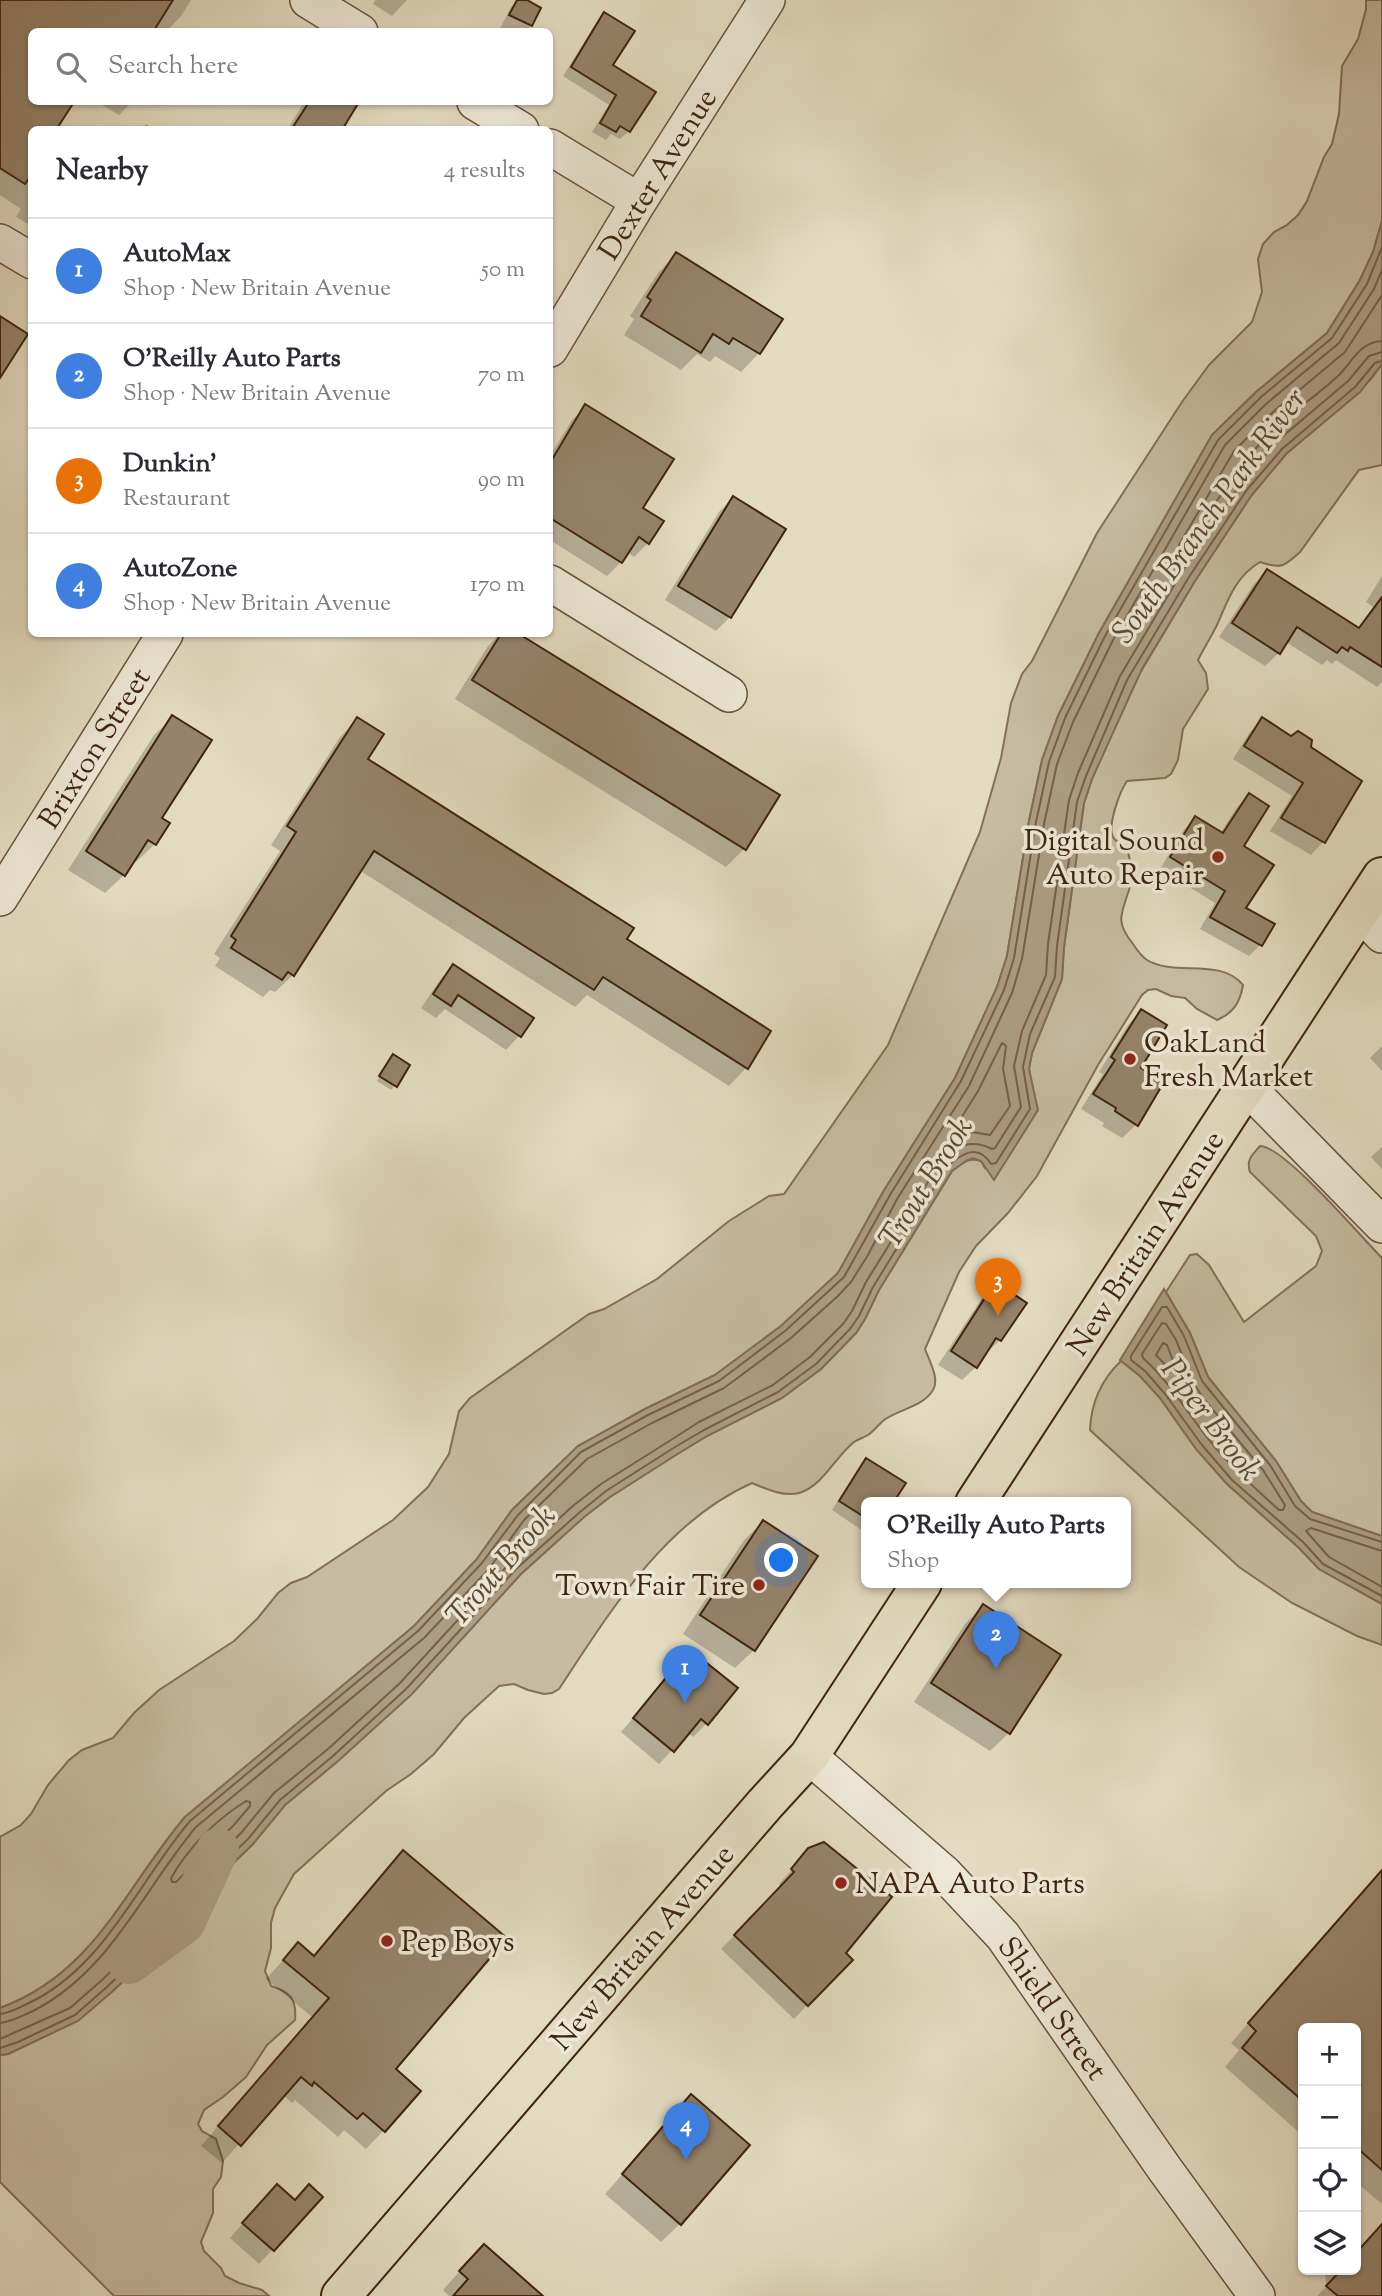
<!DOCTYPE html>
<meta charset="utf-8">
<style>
body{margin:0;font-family:"Sorts Mill Goudy",serif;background:#f7f7f7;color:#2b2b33}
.controls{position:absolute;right:21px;bottom:21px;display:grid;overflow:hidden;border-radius:10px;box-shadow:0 2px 5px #0004}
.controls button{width:63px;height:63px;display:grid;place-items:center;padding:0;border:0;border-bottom:2px solid #e1e1e2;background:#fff;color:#2b2b33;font:35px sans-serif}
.you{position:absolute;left:782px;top:1561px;width:24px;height:24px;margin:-18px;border:5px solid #fff;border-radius:50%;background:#1a73e8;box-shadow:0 0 0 10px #1a73e833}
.badge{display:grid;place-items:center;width:46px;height:46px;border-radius:50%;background:#8f2418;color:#fff;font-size:23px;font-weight:700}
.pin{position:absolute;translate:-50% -58px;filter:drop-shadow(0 2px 4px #0008)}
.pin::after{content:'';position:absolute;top:37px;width:24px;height:21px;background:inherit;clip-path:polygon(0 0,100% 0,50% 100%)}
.popup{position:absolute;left:861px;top:1497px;width:270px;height:91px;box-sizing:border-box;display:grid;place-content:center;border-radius:10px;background:#fff;filter:drop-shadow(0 2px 5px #0005);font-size:23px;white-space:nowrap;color:#7c7c81}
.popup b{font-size:26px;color:#2b2b33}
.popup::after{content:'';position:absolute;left:50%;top:100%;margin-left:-14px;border:14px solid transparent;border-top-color:#fff}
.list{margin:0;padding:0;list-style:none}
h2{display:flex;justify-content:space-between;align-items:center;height:91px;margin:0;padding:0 28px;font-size:30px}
h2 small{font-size:23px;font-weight:400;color:#7c7c81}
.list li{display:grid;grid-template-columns:46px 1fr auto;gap:21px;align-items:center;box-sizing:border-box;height:105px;padding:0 28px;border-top:2px solid #e1e1e2}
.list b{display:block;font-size:26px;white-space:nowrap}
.list p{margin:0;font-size:23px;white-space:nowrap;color:#7c7c81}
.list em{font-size:23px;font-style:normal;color:#7c7c81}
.icon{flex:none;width:38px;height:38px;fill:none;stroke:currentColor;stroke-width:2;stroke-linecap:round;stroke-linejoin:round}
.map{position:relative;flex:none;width:1382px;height:2296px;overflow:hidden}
.search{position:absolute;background:#fff;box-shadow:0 2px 5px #0004;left:28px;top:28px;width:525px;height:77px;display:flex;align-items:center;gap:18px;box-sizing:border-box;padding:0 24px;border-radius:10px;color:#7c7c81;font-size:26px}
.panel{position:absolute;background:#fff;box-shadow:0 2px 5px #0004;left:28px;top:126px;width:525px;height:511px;border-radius:10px}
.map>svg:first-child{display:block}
.green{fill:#c7bca3;stroke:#847058;stroke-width:2}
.water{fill:#ac9d84;stroke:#816d55;stroke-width:2}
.shadow{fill:#0003}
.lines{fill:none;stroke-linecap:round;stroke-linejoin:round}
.shore{stroke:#766049;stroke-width:2}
.river{stroke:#ac9d84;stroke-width:42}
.building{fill:#95836b;stroke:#40240e;stroke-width:2}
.minor-casing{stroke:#69523b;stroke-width:38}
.major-casing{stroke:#40240e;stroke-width:42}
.minor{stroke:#ede8d7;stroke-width:35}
.major{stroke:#e3dbc1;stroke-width:38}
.poi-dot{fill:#8f2418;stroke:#ede8d7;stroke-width:2.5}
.labels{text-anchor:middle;stroke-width:7;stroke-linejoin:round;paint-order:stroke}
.street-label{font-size:30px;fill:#40240e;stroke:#ede8d7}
.poi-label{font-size:30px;fill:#40240e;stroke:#ede8d7;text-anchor:start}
.water-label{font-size:32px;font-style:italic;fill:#604831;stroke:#ede8d7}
</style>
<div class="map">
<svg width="1382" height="2296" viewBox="0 0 1382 2296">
<rect width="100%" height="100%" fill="#e3dbc1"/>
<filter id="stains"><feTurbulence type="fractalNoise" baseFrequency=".00286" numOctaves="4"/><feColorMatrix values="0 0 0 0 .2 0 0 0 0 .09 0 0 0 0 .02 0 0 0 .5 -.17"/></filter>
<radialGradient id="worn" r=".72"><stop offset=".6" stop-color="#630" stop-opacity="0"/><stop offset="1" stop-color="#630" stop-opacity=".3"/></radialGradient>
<!-- green -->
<g class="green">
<path d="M1366,0H1382V221L1373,252L1360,280L1327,333L1256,392L1212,435L1099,633L1058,716L1042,760L1029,821L1007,956L997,987L955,1078L883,1192L838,1273L781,1326L715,1375L645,1409L578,1446L512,1510L476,1560L414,1626L185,1817C124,1889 95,1973 0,2008V1837L21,1825L31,1814L48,1785L69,1760L82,1750L113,1738L134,1713L159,1690L234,1641L257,1619L278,1593L291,1583L307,1577L393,1520L428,1487L449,1454L459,1411L470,1398L589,1314L604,1309L657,1279L729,1221L769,1196L784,1194L888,1045L980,832L1001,758L1011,703L1022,674L1032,661L1097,533L1182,402L1209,365L1252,322L1262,292L1258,259L1263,244L1274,232L1287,225L1298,215L1307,201L1324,157L1332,144L1339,114L1342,66L1358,39L1366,9Z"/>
<path d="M1382,364V465L1359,470L1300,552C1284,567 1281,569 1260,562C1235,577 1228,600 1217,625C1211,637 1204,648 1198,660L1206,673L1208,689L1183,729L1178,760L1171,774L1165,778L1127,781C1120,791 1107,826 1113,837C1116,842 1123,845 1127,848C1131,862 1133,876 1129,890C1121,915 1115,921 1133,944C1137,950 1141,956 1147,960C1175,977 1221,957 1243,985C1240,1003 1233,1013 1217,1020L1197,1009L1185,998L1171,996L1156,989L1148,990L1142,995L1098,1065L1037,1176L1008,1213L976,1246L959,1272L925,1349C929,1360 940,1379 933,1390C923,1407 899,1409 884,1420C878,1425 874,1431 868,1435C863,1438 858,1439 854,1442C835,1457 823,1486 799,1493C784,1497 766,1489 752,1483C664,1522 610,1612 559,1689L552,1693L544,1694L528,1690L514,1684L499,1686L464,1718L434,1754L411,1774L386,1791L294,1874L275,1908L271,1923V1948L265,1971L271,1986C290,1992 297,1999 295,2020L267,2045L246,2077L223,2097L204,2110L198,2124L202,2131L216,2139L223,2161L221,2177L213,2189V2213L201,2242L204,2251L221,2268L225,2276L239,2283L262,2290L269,2296H114L0,2182V2055L8,2054L50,2034L147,1959L179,1925L195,1900L253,1844L285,1805L338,1761L411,1694L521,1574L584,1517L610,1497L679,1453L707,1436L782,1398L821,1369L856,1333L865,1319L879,1290L952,1171C962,1163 969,1157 981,1161L985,1168L1031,1081L1029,1068L1032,1053L1062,979L1064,947L1084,803L1092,779L1134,683L1195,581L1251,496L1286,454L1371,379Z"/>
<path d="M1260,1146C1284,1146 1361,1237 1382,1258V1536L1312,1512L1301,1501L1276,1461L1208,1377L1190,1333L1166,1292L1190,1255L1197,1254L1209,1265L1244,1322L1316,1266L1322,1251L1316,1236L1250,1172C1246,1160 1252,1155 1260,1146Z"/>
<path d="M1121,1361L1140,1376L1160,1398L1196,1449L1227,1484L1298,1547L1319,1569L1382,1604V1645L1357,1636L1292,1603L1239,1567L1090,1430C1091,1403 1101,1380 1121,1361Z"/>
</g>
<!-- water -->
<g class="water">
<path d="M1382,221V364L1360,392L1286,454L1251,496L1195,581L1142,669L1092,779L1084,803L1064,947L1062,979L1032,1053L1029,1069L1038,1110L994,1180L981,1161L973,1158L966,1161L952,1171L879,1290L865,1319L856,1333L821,1369L782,1398L707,1436L679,1453L610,1497L584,1517L521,1574L412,1694L338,1761L285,1805L253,1844L195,1900L179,1925L158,1948L113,1991L78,2021L8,2054L0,2055V2008C95,1973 124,1889 185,1817L414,1626L476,1560L512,1510L578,1446L645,1409L715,1375L781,1326L838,1273L883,1192L955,1078L997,987L1007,956L1029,821L1042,760L1058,716L1099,633L1212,435L1256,392L1327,333L1360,280L1373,252Z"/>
<path d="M1164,1289L1190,1333L1208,1377L1276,1461L1301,1501L1312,1512L1382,1536V1604L1319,1569L1298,1547L1227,1484L1196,1449L1160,1398L1140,1376L1120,1360Z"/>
</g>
<!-- shadow -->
<g class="shadow">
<path d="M0,0H191L181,16L166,32L154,27L32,32V102H59L68,107L58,124L67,130H32V226L16,217L21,209L0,195Z"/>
<path d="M375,0H407L392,16L373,4Z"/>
<path d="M518,0H523L539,8L527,32H498L511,7Z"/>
<path d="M604,14L611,66L629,131L620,139L611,134L606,140L592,132L609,105L563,76L596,23Z"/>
<path d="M97,102H132L119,115Z"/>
<path d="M304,102H357L340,130H287Z"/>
<path d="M146,124L155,130H141Z"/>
<path d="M676,254L759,353L741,372L715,356L710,362L697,354L681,370L624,335L634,319L630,316L658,273Z"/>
<path d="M586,407L641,508L648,543L634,557L627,552L621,562L607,576L550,540V456L572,420Z"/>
<path d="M733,498L784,529L730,617L716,631L665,600L719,512Z"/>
<path d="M1267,571L1357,629L1373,607L1366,602L1382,576V682L1377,687L1336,660L1332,664L1327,660L1322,665L1286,642L1279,653L1265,666L1219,637L1254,584Z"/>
<path d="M500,634H516L777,795L744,849L726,867L455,699L488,646Z"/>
<path d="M173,717L160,819L155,844L136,862L133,860L124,875L105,893L68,870L154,735Z"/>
<path d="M358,719L365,760L624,939L769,1032L746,1068L729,1086L587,995L575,1007L359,870L293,975L275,992L270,990L263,997L215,966L220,958L214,954L280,851L271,845L340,737Z"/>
<path d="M1262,720L1360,781L1323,842L1311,855L1270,831L1292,796L1233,759L1250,732Z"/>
<path d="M1249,795L1242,847L1244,909L1260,945L1249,956L1200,929L1215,903L1160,869L1184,830L1195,818L1220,834L1237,807Z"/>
<path d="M453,966L531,1018L519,1036L506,1050L445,1009L436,1018L421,1008L440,980Z"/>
<path d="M1141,1011L1136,1125L1122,1138L1102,1126L1104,1123L1081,1109L1103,1074L1099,1072L1128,1025Z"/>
<path d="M1382,1046V1071L1370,1058Z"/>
<path d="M389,1060L408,1066L391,1090L377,1081Z"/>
<path d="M1382,1147V1169L1371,1157Z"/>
<path d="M995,1285L1000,1340L986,1354L985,1353L976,1367L962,1380L938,1365L982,1298Z"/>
<path d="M867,1460L866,1503V1533L832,1510L858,1469Z"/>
<path d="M763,1522L754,1650L735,1668L683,1634L744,1540Z"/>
<path d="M983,1606L1009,1733L990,1751L914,1702L965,1624Z"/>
<path d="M687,1655L707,1723L693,1737L688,1733L659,1764L621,1732Z"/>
<path d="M809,1850L843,1954L850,1960L794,2019L721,1949L782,1887L779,1884Z"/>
<path d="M403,1853L393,2070L384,2130L366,2149L344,2130L338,2137L295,2100L292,2103L283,2095L222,2163L201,2146L312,2017L266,1979L298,1944L312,1957L385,1871Z"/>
<path d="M1382,1870V2204L1356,2182V2028H1303V2136L1225,2067L1239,2050L1231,2043Z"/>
<path d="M691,2096L680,2224L661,2242L605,2194Z"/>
<path d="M321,2197L259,2264L230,2238L263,2200L294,2202Z"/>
<path d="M1382,2237V2296H1317L1326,2287L1325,2270H1356V2251Z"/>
<path d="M466,2264L522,2296H449L443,2290Z"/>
</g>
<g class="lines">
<!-- shore -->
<g class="shore">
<path d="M1382,295L1345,352L1273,412L1234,451L1179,545L1180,550L1185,549C1211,510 1235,470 1267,436C1289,414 1315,397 1337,377C1352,363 1359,342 1382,341"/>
<path d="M1002,1043L1006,1046L1003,1069L1010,1106L990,1135L972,1132L954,1136L953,1131L978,1091Z"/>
<path d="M1162,1323L1166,1324L1176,1340L1194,1384L1203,1398L1263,1470L1285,1505L1283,1510H1279C1255,1488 1231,1467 1210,1441C1187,1413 1170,1382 1143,1358L1142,1354Z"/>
<path d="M1163,1343L1167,1345L1175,1366L1173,1371L1170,1370L1156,1355Z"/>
<path d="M1382,1542L1310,1519L1295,1506L1270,1465L1202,1381L1184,1336L1167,1307H1162L1131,1356V1360L1145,1371L1165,1394L1202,1445L1232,1480L1303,1542L1323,1564L1382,1596"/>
<path d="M1382,1551L1311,1528L1306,1531L1329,1557L1382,1587"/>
<path d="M246,1801L250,1802V1806L233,1826L176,1882H172L171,1878C189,1847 216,1820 246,1801Z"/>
<path d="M0,2014C12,2013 24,2005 35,2000C107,1962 139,1881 190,1821L418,1631L481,1564L518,1515L581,1452L648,1415L719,1381L785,1331L844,1277L890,1195L961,1081L1004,990L1014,958L1036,822L1049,762L1065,718L1105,636L1218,440L1261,397L1332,338L1367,284L1382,247"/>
<path d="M0,2023C12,2022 24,2015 35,2010C111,1970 143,1890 196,1827L424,1638L488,1570L524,1520L587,1459L652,1423L724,1388L791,1338L838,1296L851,1282L868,1255L897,1199L969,1086L1012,993L1022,959L1044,824L1057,764L1073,722L1113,640L1225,445L1266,404L1339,343L1374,289L1382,270"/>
<path d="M0,2039L70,2008L102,1980L147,1937L166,1916L184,1889L241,1833L274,1793L328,1749L400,1683L510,1563L574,1505L601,1484L671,1440L699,1422L773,1385L810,1357L843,1324L852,1311L866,1282L941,1161C956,1146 971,1138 992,1149L995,1148L1021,1107L1014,1066L1022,1031L1046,975L1048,944L1069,800L1078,773L1120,676L1182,572L1239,486L1276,442L1348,381L1369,356L1382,352"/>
<path d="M0,2048L18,2042L75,2015L108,1986L153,1943L173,1921L190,1895L248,1839L280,1800L333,1756L406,1689L516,1569L580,1512L606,1491L675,1447L704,1430L778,1392L816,1364L850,1329L859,1316L873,1287L947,1167C962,1153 978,1143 991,1164L996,1163L1030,1109L1023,1067L1030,1034L1055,977L1057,946L1077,802L1086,776L1127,680L1189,577L1246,491L1282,449L1355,387L1375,363L1382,361"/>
</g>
<!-- river -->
<path class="river" d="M129,1963L184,1923L218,1849"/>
</g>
<!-- building -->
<g class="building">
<path d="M0,0H173L153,32H32V102H74L56,130H32V174L25,184L0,168Z"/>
<path d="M517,0H527L541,8L532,26L509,15Z"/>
<path d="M604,12L635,31L613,65L656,92L630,132L620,126L616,132L600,123L616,95L571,67Z"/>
<path d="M309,102H359L342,130H291Z"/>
<path d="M676,252L783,319L760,354L733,338L729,344L713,334L701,353L641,316L651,300L647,297Z"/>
<path d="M0,316L28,334L0,378Z"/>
<path d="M585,404L674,459L643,508L664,521L649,544L639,537L622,563L550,518V463Z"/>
<path d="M733,496L786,529L731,618L678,586Z"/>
<path d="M1267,569L1359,628L1382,597V667L1350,647L1348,651L1342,647L1337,653L1297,627L1280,654L1232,623Z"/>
<path d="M501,634H519L780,795L746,850L472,680Z"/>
<path d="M172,715L212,740L162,818L170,823L156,845L148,840L125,876L86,851Z"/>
<path d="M357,717L384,734L368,759L634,928L627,939L771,1031L748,1069L603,977L594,990L374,851L294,976L288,972L282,980L231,948L236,940L231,936L296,832L287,826Z"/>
<path d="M1262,717L1291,736L1298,731L1312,740L1311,747L1362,781L1325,843L1281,818L1303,783L1244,746Z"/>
<path d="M1249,793L1269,806L1244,846L1274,865L1246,908L1275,924L1262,946L1210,917L1225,891L1170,857L1195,816L1223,833Z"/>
<path d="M453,964L534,1018L521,1037L458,995L451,1006L433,994Z"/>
<path d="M1141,1009L1167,1025L1141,1068L1164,1082L1138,1126L1115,1111L1116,1108L1093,1094L1115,1060L1111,1057Z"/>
<path d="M393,1054L410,1065L397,1087L379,1076Z"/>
<path d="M995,1282L1027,1303L1001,1341L996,1338L977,1368L951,1351Z"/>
<path d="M866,1458L906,1483L893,1503H866V1518L839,1501Z"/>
<path d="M763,1520L818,1556L755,1651L700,1615Z"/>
<path d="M983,1604L1061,1655L1010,1734L931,1683Z"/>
<path d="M687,1652L701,1663L703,1660L738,1688L708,1725L701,1719L674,1752L633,1718Z"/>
<path d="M824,1842L892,1897L846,1953L853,1960L808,2006L734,1935L794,1872L791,1869L808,1848Z"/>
<path d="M403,1850L507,1938L396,2069L421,2091L385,2132L363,2113L357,2119L314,2082L312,2086L301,2077L241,2146L218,2126L329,1998L283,1960L298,1942L314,1956Z"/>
<path d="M1382,1870V2170L1356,2147V2028H1303V2101L1242,2048L1256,2031L1248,2023Z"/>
<path d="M691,2094L750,2145L681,2225L622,2174Z"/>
<path d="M277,2184L295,2200L309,2184L323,2197L274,2251L242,2223Z"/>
<path d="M1382,2224V2296H1338L1326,2286L1341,2270H1356V2253Z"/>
<path d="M484,2244L543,2296H453L468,2279L459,2271Z"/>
</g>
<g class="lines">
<defs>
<g id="minor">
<path d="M308,0L360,32"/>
<path d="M475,102L521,130"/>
<path d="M550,147L639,201"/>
<path d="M0,242L32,261"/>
<path d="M550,349L639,201L767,0"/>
<path d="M550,583L729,694"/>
<path d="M0,898L165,634"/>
<path d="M1360,912L1382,935"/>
<path d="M1247,1087L1382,1225"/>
<path d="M809,1756L944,1873L1003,1936L1164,2168L1257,2296"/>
</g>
<g id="major">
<path d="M975,1503L1382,877"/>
<path d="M341,2296L765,1804L809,1756L922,1583"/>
</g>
</defs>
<!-- minor casing -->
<use href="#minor" class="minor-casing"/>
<!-- major casing -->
<use href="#major" class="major-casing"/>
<!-- minor -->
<use href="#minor" class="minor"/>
<!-- major -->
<use href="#major" class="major"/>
</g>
<!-- markers -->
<g class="poi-dot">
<circle cx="1218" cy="857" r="7"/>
<circle cx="1130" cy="1059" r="7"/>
<circle cx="759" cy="1585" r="7"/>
<circle cx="841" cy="1883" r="7"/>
<circle cx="387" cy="1941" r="7"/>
</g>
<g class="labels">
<!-- street labels -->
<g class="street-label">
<text transform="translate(657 174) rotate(-58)" y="10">Dexter Avenue</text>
<text transform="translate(94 748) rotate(-58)" y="10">Brixton Street</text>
<text transform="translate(1145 1243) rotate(-57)" y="10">New Britain Avenue</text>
<text transform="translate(642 1947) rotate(-49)" y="10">New Britain Avenue</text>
<text transform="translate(1053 2008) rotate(55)" y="10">Shield Street</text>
</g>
<!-- poi labels -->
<g class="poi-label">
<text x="1204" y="850" text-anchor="end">Digital Sound<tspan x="1204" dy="34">Auto Repair</tspan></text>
<text x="1144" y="1052">OakLand<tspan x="1144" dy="34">Fresh Market</tspan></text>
<text x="745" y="1595" text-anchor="end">Town Fair Tire</text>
<text x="855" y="1893">NAPA Auto Parts</text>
<text x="401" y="1951">Pep Boys</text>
</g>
<!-- water labels -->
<g class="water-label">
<text transform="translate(1208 515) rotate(-54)" y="11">South Branch Park River</text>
<text transform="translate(925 1182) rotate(-58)" y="11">Trout Brook</text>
<text transform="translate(1212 1419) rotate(53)" y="11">Piper Brook</text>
<text transform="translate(500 1565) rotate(-49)" y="11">Trout Brook</text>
</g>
</g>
<rect width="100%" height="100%" filter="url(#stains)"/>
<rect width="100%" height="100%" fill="url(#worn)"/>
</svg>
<div class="controls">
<button>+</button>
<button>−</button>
<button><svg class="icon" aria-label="locate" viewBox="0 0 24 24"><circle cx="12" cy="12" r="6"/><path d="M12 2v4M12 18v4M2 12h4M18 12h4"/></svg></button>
<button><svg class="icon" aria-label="layers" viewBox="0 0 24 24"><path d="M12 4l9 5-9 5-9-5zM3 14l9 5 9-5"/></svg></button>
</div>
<div class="you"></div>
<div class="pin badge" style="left:685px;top:1703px;background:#3f7fe0">1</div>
<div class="pin badge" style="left:996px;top:1669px;background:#3f7fe0">2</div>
<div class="popup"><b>O'Reilly Auto Parts</b>Shop</div>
<div class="pin badge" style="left:998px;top:1316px;background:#e8710a">3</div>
<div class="pin badge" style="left:686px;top:2160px;background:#3f7fe0">4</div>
<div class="search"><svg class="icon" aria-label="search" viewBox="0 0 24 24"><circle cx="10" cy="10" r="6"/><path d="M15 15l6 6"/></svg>Search here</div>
<section class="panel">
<h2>Nearby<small>4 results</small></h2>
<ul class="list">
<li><span class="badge" style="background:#3f7fe0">1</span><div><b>AutoMax</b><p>Shop · New Britain Avenue</p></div><em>50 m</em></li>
<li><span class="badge" style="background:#3f7fe0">2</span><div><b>O'Reilly Auto Parts</b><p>Shop · New Britain Avenue</p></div><em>70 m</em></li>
<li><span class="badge" style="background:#e8710a">3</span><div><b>Dunkin'</b><p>Restaurant</p></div><em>90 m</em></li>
<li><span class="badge" style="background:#3f7fe0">4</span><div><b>AutoZone</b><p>Shop · New Britain Avenue</p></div><em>170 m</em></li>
</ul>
</section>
</div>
